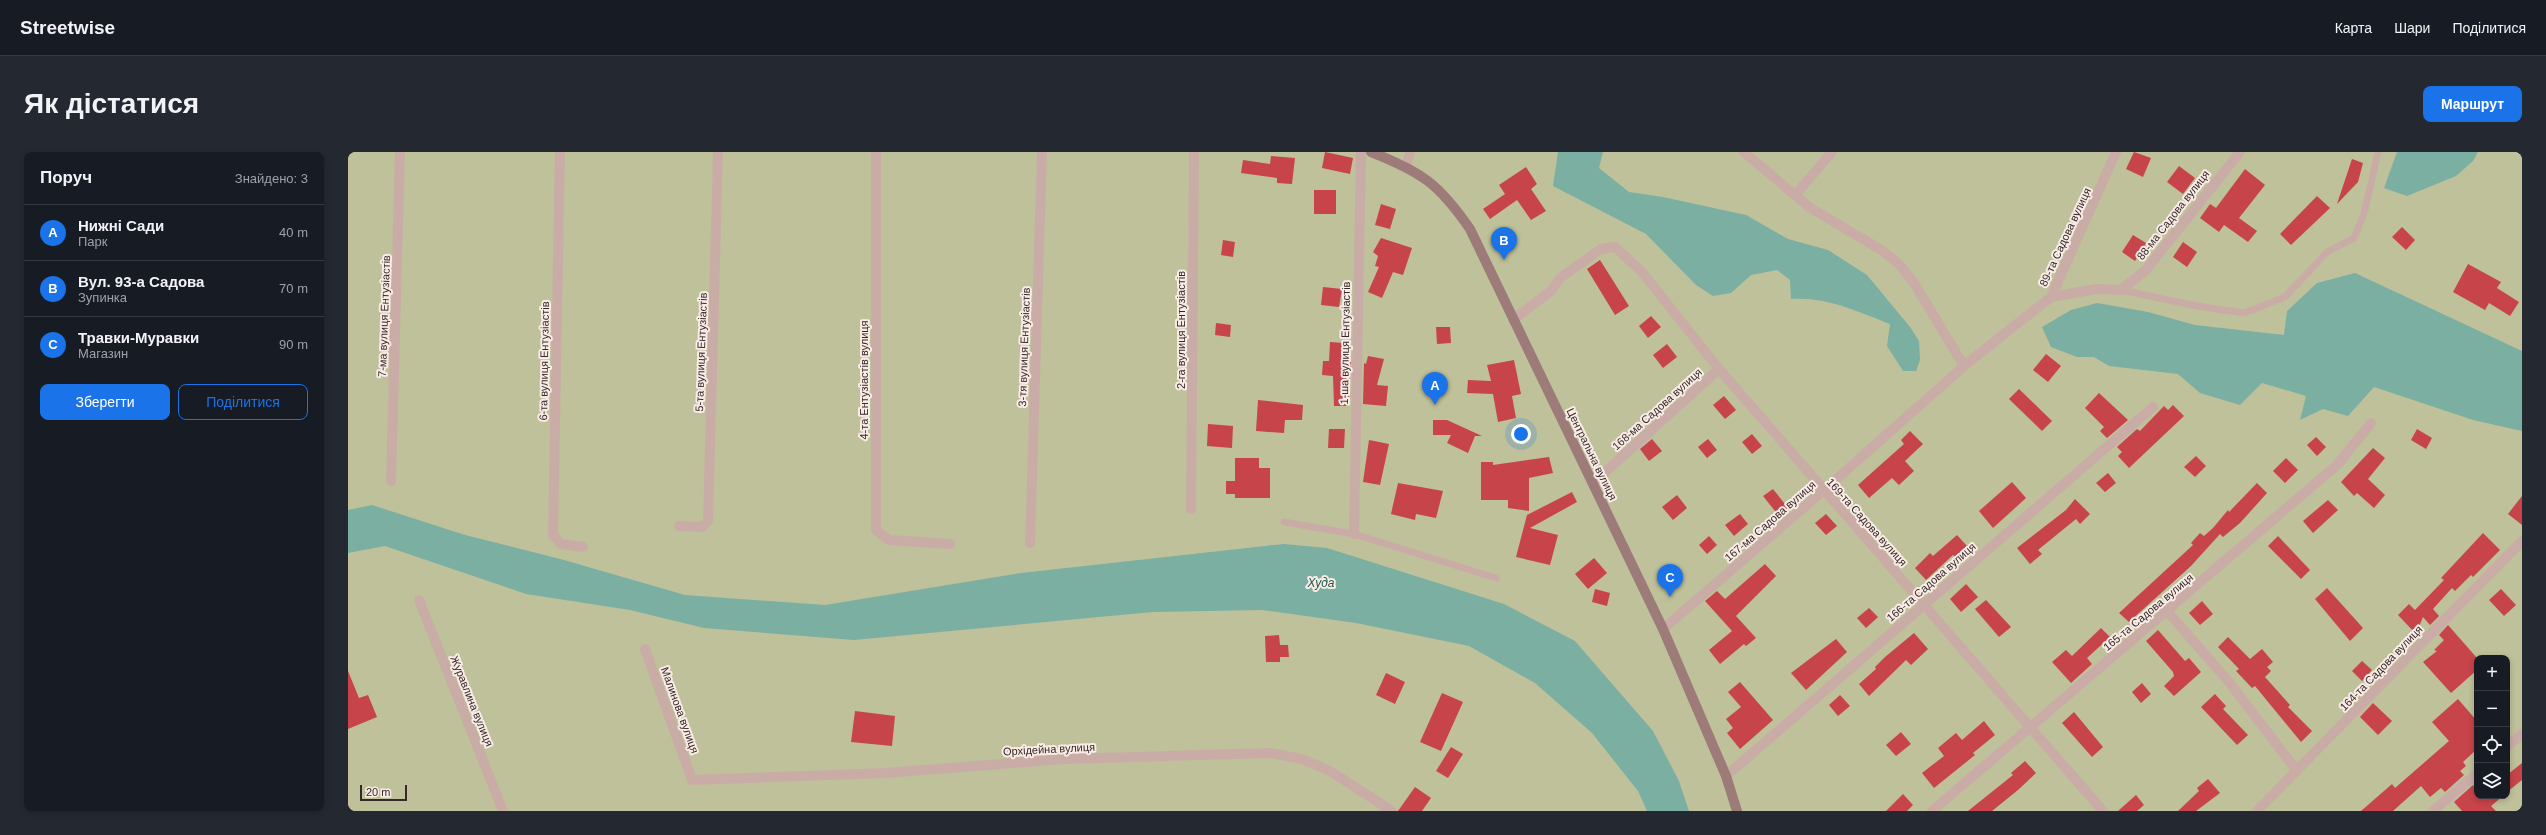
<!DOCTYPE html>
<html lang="uk">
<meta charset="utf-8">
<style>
body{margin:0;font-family:Helvetica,sans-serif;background:#242831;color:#f1f3f6}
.controls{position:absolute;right:12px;bottom:12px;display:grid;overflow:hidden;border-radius:8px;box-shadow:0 2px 6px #0003}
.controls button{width:36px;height:36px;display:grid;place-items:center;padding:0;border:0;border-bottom:1px solid #363941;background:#171b24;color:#f1f3f6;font:20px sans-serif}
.scale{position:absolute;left:12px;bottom:10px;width:47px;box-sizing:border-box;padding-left:4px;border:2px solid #362827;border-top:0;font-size:11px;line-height:14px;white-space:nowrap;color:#362827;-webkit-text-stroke:3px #f9ece7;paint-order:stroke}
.you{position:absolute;left:1173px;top:282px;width:14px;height:14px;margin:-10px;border:3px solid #fff;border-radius:50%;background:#1a73e8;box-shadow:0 0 0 6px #1a73e833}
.badge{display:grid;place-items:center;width:26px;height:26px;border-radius:50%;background:#1a73e8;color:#fff;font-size:13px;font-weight:700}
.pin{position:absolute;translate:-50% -33px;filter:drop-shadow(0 1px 2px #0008)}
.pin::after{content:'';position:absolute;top:21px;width:14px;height:12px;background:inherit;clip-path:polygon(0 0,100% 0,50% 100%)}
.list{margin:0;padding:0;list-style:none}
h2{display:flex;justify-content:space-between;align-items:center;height:52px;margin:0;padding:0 16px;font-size:17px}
h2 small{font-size:13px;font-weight:400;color:#9ea1a6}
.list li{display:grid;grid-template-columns:26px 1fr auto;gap:12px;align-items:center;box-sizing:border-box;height:56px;padding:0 16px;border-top:1px solid #363941}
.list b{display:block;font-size:15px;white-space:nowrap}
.list p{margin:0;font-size:13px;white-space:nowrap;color:#9ea1a6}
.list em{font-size:13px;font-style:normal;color:#9ea1a6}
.actions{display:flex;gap:8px;padding:12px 16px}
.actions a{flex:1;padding:9px 0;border:1px solid #1a73e8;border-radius:8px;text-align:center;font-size:14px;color:#1a73e8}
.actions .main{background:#1a73e8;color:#fff}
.icon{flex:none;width:22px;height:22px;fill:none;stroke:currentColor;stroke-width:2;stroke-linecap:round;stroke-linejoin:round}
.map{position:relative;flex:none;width:2174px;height:659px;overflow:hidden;border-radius:8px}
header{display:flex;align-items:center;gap:24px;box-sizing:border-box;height:56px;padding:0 20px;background:#171b24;border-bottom:1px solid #363941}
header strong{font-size:19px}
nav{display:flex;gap:22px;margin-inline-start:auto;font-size:14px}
.intro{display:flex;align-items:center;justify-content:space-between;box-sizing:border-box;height:96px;padding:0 24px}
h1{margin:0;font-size:28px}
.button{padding:10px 18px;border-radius:8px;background:#1a73e8;color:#fff;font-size:14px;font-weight:700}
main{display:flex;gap:24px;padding:0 24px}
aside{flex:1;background:#171b24;border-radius:8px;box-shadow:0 2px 6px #0003}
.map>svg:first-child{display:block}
.green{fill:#bfc19b;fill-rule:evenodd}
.water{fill:#7aafa2}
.building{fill:#c6444a}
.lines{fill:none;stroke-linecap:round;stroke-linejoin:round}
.lane{stroke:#caaca7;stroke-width:7}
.street{stroke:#caaca7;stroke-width:10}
.secondary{stroke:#9d7b78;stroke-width:10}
.labels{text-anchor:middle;stroke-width:4;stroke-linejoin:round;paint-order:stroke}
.street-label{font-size:11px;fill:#362827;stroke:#f9ece7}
.water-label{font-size:12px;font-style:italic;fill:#1d574a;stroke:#f9ece7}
</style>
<header>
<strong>Streetwise</strong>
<nav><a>Карта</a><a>Шари</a><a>Поділитися</a></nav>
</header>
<div class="intro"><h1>Як дістатися</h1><a class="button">Маршрут</a></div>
<main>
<aside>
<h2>Поруч<small>Знайдено: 3</small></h2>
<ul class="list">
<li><span class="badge">A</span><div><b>Нижні Сади</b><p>Парк</p></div><em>40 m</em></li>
<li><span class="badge">B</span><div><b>Вул. 93-а Садова</b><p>Зупинка</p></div><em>70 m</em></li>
<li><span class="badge">C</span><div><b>Травки-Муравки</b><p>Магазин</p></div><em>90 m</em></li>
</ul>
<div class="actions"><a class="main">Зберегти</a><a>Поділитися</a></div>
</aside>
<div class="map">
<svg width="2174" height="659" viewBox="0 0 2174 659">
<rect width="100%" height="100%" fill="#f2e0db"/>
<!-- green -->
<path class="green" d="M0,0H2174V659H0ZM2129,506H2159V644H2129Z"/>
<!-- water -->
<g class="water">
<path d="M1210,0H1255L1251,16L1281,40L1315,45L1398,63L1440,87L1480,98L1519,123L1562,175L1571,189L1572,208L1568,219H1555L1539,194L1542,172C1508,159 1480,145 1443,147L1442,128L1429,118L1403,123L1383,141L1365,144L1348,133L1298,82L1205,34Z"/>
<path d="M2049,0H2130L2125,9L2108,24L2059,44L2036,36Z"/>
<path d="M2007,121L2174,199V279L2125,268L2026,235L2000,264L1975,257L1952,268L1958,244L1914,231L1892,253L1852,241L1830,222L1761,214L1746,205H1729L1703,195L1694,175L1723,158L1749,151L1800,160L1847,173L1936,183L1939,159L1969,131Z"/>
<path d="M24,353L117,383L216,408L337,443L477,453L673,421L936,392L979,396L1156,452L1227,489L1305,579L1331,629L1341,659H1299L1290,639L1244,581L1187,531L1121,494L1008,471L914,458L805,460L506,488L356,476L282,458L178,442L37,394L0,401V358Z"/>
</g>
<!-- building -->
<g class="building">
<path d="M977,0L1005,6L1002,22L974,16Z"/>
<path d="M1786,0L1803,6L1795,25L1778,17Z"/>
<path d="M923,4L947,6L944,32L929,31V26L893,21L895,8L922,12Z"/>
<path d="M2004,7L2015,11L2010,30L1989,52Z"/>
<path d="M1831,14L1847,26L1835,42L1819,30Z"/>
<path d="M1178,15L1189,32L1183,37L1198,59L1183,68L1169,48L1142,67L1135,57L1157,42L1151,33Z"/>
<path d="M1897,17L1917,33L1891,66L1909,79L1900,90L1876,73L1871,80L1852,66L1862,52L1868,56Z"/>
<rect x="966" y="38" width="22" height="24"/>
<path d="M1969,44L1982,56L1943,93L1932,82Z"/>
<path d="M1033,52L1048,57L1042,77L1027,73Z"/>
<path d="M2054,75L2067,88L2058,98L2044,85Z"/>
<path d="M1785,83L1798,91L1787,109L1774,100Z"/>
<path d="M1033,86L1064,96L1055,123L1045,120L1034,146L1020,140L1031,115L1027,114L1030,104L1025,100Z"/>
<path d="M875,88L887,90L885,105L873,103Z"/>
<path d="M1835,90L1849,100L1839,115L1825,105Z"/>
<path d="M1252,108L1281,154L1267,163L1239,117Z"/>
<path d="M2120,112L2153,130L2149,136L2171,150L2162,164L2141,151L2137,158L2105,140Z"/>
<path d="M975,135L994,137L991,155L973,153Z"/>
<path d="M1303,164L1313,175L1300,186L1291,174Z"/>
<path d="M868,171L883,173L882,185L867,183Z"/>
<path d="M1088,175H1102L1103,191L1089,192Z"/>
<path d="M982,190L997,191L995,210H1003L1000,254H986L985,224L974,223L975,209H981Z"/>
<path d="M1319,192L1329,205L1315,216L1305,203Z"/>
<path d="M1698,202L1713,214L1700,230L1685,218Z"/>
<path d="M1020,204L1036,207L1029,233L1040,234L1038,254L1015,252L1016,211L1018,212Z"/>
<path d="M1166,208L1173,242L1164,244L1168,266L1150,270L1145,242L1119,241L1120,228L1143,229L1139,213Z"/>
<path d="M1671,237L1704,269L1694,279L1661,247Z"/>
<path d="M1751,241L1780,268L1759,286L1752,279L1756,275L1737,256Z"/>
<path d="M1376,244L1388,258L1377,267L1365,253Z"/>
<path d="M910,248L955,253L954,268H937L936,281L908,279Z"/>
<path d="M1825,253L1836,264L1781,316L1770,304L1774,300L1769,295L1789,277L1792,279L1816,254L1820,258Z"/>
<path d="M1085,268H1099L1134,284H1127L1120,301L1099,291L1103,283H1085Z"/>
<path d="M860,272L885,274L884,296L859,294Z"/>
<path d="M981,277H997L996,296H980Z"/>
<path d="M2069,277L2084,286L2078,297L2063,288Z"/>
<path d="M1562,279L1575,292L1557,309L1566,319L1551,333L1544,326L1521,346L1510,333L1556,292L1553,288Z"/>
<path d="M1404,282L1414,294L1404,302L1394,290Z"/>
<path d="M1968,285L1978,295L1969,304L1959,293Z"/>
<path d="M1304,287L1314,299L1301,309L1292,297Z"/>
<path d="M1360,287L1369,298L1359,306L1350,295Z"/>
<path d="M1021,288L1041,292L1032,333L1015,330Z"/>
<path d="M2025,296L2037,306L2020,327L2037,343L2026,356L2009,341L2006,344L1993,330Z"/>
<path d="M1848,304L1858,314L1847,325L1836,315Z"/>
<path d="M1201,305L1205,321L1181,326V359L1160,356V348H1133V310H1145V313Z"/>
<path d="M887,306H911V316H922V346H887V342H878V329H887Z"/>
<path d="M1938,306L1950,318L1937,331L1925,319Z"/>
<path d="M1760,321L1768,331L1757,340L1748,331Z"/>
<path d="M1664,330L1678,346L1645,376L1631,359Z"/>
<path d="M1050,331L1095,339L1088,366L1068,362L1067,368L1043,362Z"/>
<path d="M1909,331L1919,341L1892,371L1875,385L1872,382L1843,414L1781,470L1771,461L1845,393L1843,391L1852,381L1856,384L1865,376L1880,358L1881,360Z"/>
<path d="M1425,337L1440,356L1431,364L1415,344Z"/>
<path d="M1224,340L1229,350L1182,376L1210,383L1202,413L1168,405L1179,363Z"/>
<path d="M1329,343L1339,356L1325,368L1314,355Z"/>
<path d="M2174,344V373L2160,362Z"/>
<path d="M1727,347L1742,362L1732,372L1728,367L1690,398L1694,402L1682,412L1669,396L1718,358Z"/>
<path d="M1980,348L1990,358L1965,381L1955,369Z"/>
<path d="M1392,362L1400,372L1386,384L1377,373Z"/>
<path d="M1478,362L1489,374L1478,383L1467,371Z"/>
<path d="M2135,381L2152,398L2125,425L2123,423L2107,439L2104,436L2085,457L2091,464L2082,473L2075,465L2068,482L2050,463L2061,452L2067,458L2096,428L2093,426Z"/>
<path d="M1609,383L1619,394L1607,405L1605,403L1578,428L1567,416L1582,401L1585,404Z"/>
<path d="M1361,384L1369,393L1359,402L1351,393Z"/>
<path d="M1930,384L1962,418L1953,427L1920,394Z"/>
<path d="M1246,406L1259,421L1240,437L1227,422Z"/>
<path d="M1417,412L1428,424L1388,464L1408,486L1398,494L1396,492L1372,512L1361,498L1384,479L1357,449L1369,439L1377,447Z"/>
<path d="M1618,432L1630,445L1613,460L1602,447Z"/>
<path d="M1979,436L2015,476L2002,489L1967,447Z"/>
<path d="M1247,437L1262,441L1259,454L1244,450Z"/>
<path d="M2153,437L2168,453L2156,464L2141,448Z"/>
<path d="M1638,448L1663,475L1651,485L1627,457Z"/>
<path d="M1854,449L1865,462L1852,473L1841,461Z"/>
<path d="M1521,456L1530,465L1518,476L1509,466Z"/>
<path d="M2100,473L2129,506V518L2103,541L2075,510L2089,499L2086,498L2096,488L2091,483Z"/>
<path d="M1753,476L1762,485L1739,506L1744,512L1723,531L1704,510L1718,498L1724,504Z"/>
<path d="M1810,478L1837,509L1841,506L1853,520L1826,544L1816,534L1826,524L1825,520L1798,489Z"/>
<path d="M1566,481L1580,497L1563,513L1558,508L1521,544L1511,532L1528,517L1527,515L1537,505Z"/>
<path d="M931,483L932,493H940L941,505H932V510H918L917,484Z"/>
<path d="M1880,485L1902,507L1914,497L1925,510L1919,515L1923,519L1917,525L1942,553L1940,555L1964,579L1953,590L1907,534L1904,536L1888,519L1891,517L1870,495Z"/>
<path d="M1488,487L1499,500L1458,538L1443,521Z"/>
<path d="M2014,509L2024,518L2014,529L2004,519Z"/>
<path d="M0,519L11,546L20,543L29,565L0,577Z"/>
<path d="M1038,521L1057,530L1047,552L1028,543Z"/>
<path d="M1392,530L1425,568L1392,597L1379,581L1385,576L1378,567L1393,555L1380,540Z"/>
<path d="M1794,531L1803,542L1793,551L1784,540Z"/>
<path d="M1094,541L1115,550L1093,599L1072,590Z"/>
<path d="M1867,542L1878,554L1875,557L1900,583L1889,593L1853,555Z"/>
<path d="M1492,543L1502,554L1490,564L1481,553Z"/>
<path d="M2110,547L2129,569V597L2115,610L2118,614L2112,619L2116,623L2097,640L2093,636L2082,645L2073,634L2045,659H2013L2044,632L2047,636L2101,589L2084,570Z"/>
<path d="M2025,551L2044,569L2030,583L2012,565Z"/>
<path d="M507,559L547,564L544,594L503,590Z"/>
<path d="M1726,560L1755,595L1744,605L1714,571Z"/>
<path d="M1636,569L1647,583L1625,601L1627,603L1586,636L1574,621L1596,604L1590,596L1608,581L1614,588Z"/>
<path d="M1553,580L1563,592L1548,604L1538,593Z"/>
<path d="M1103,595L1115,602L1100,626L1088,619Z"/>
<path d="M1677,609L1688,621L1670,638L1644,659H1620L1665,623L1663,621Z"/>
<path d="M2174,611V628L2159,640V623Z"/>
<path d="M1860,627L1872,641L1848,659H1830L1851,639L1849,636Z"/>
<path d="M2125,633L2129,638V644H2155L2143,654L2148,659H2114L2106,650Z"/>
<path d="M1067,635L1083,646L1074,659H1050Z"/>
<path d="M1555,642L1565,653L1559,659H1538Z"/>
<path d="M1788,643L1796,653L1789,659H1770Z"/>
</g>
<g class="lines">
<!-- lane -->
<g class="lane">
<path d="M1773,138L1849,154L1896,161L1937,145L1979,100L2006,86L2016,62L2030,0"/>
<path d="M936,370L1006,382L1148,426"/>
</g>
<!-- street -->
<g class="street">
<path d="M212,0L205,383L213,392L235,395"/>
<path d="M528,0V378L541,388L602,392"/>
<path d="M1396,0L1461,55L1535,99L1552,113L1566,131L1616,214"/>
<path d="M1058,14L1062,0"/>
<path d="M1447,43L1484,0"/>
<path d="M1703,145L1749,137L1773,138L1798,118L1892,0"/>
<path d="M1165,168L1204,138L1212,126L1253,97L1267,95L1294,120L1371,217L1755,659"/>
<path d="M43,329L52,0"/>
<path d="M1245,331L1371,217"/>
<path d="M843,357L846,0"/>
<path d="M331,374L354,375L360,369L370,0"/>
<path d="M1006,382L1013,0"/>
<path d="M682,391L694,0"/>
<path d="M71,448L155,659"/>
<path d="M1820,460L1881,530L1949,619"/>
<path d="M1315,477L1475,339L1616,214L1703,145L1768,0"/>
<path d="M297,497L344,628L537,621L717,607L922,601L954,607L982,619L1044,659"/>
<path d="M2159,595L2174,582"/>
<path d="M1378,624L1805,255"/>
<path d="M1584,659L1989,313L2023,271"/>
<path d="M1909,659L2174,389"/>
<path d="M2085,659L2129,621"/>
</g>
<!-- secondary -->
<path class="secondary" d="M1023,0C1074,20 1091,32 1122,77L1315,477L1378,624L1389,659"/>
</g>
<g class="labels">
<!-- street labels -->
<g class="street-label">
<text transform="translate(1825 63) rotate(-52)" y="4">88-ма Садова вулиця</text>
<text transform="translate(1717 85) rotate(-65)" y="4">89-та Садова вулиця</text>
<text transform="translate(36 164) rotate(-88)" y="4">7-ма вулиця Ентузіастів</text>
<text transform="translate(833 178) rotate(-90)" y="4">2-га вулиця Ентузіастів</text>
<text transform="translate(997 191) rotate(-89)" y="4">1-ша вулиця Ентузіастів</text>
<text transform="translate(676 195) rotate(-88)" y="4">3-тя вулиця Ентузіастів</text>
<text transform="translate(353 200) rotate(-88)" y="4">5-та вулиця Ентузіастів</text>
<text transform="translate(196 209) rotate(-89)" y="4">6-та вулиця Ентузіастів</text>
<text transform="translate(516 228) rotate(-90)" y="4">4-та Ентузіастів вулиця</text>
<text transform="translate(1309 257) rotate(-42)" y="4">168-ма Садова вулиця</text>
<text transform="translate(1244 302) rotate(64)" y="4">Центральна вулиця</text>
<text transform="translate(1422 369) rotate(-41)" y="4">167-ма Садова вулиця</text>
<text transform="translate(1519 370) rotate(48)" y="4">169-та Садова вулиця</text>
<text transform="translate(1583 430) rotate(-41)" y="4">166-та Садова вулиця</text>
<text transform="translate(1800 460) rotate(-40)" y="4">165-та Садова вулиця</text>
<text transform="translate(2033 516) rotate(-46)" y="4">164-та Садова вулиця</text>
<text transform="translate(124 549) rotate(68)" y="4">Журавлина вулиця</text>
<text transform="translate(332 558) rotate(70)" y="4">Малинова вулиця</text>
<text transform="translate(701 597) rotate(-3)" y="4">Орхідейна вулиця</text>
</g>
<!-- water labels -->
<g class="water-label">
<text x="973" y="435">Худа</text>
</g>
</g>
</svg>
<div class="controls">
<button>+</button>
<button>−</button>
<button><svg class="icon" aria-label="locate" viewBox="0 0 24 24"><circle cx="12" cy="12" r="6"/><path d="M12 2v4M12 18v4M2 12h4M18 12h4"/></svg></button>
<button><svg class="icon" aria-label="layers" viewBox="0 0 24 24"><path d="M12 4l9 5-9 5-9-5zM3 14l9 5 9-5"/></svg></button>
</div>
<div class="scale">20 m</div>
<div class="you"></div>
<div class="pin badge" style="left:1087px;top:253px">A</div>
<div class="pin badge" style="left:1156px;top:108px">B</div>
<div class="pin badge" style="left:1322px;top:445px">C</div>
</div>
</main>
